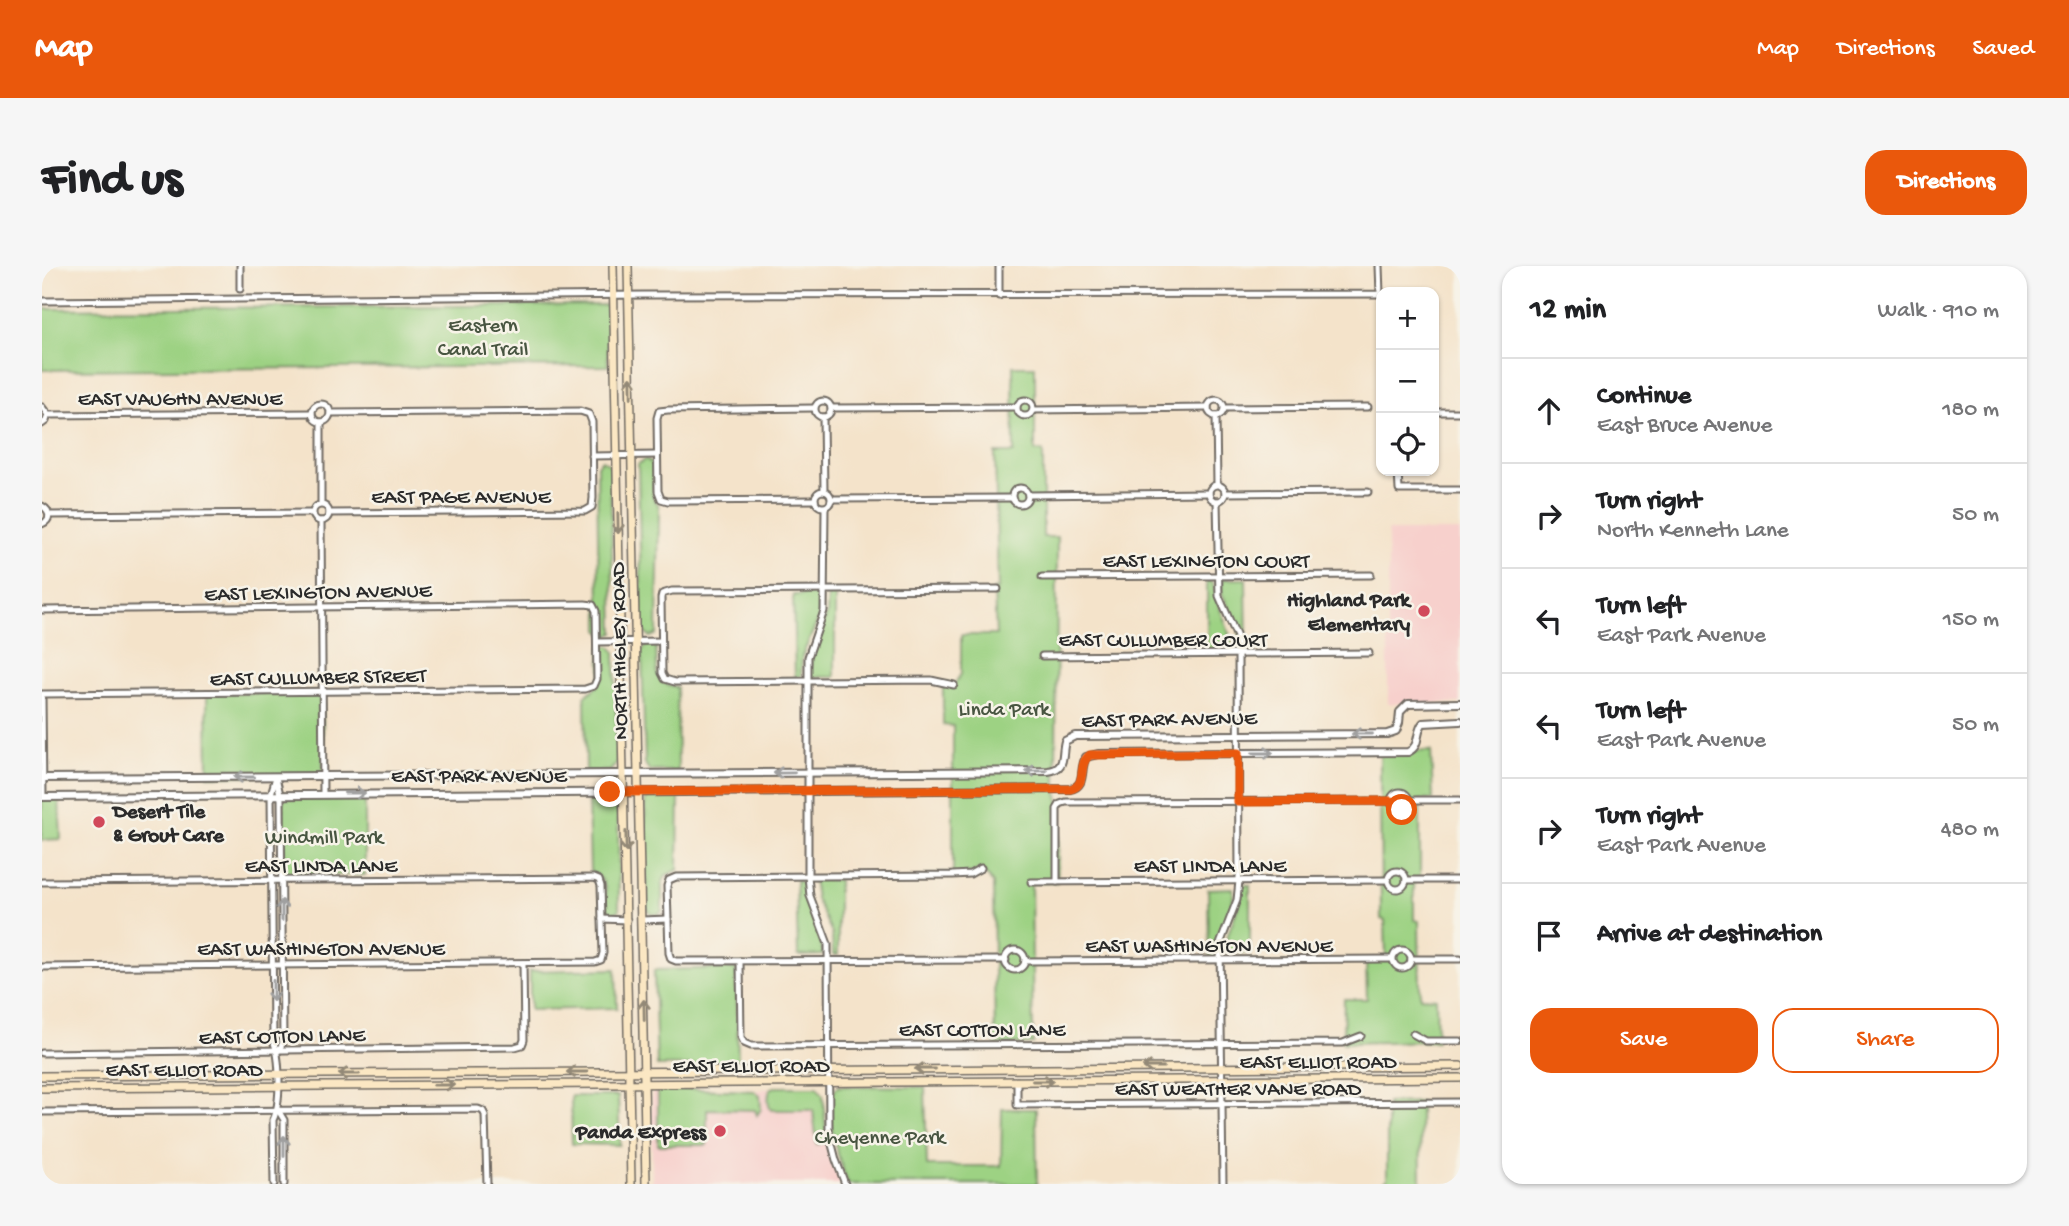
<!DOCTYPE html>
<meta charset="utf-8">
<style>
body{margin:0;font-family:"Gochi Hand",sans-serif;background:#f6f6f6;color:#202124}
.controls{position:absolute;right:21px;top:21px;display:grid;overflow:hidden;border-radius:14px;box-shadow:0 2px 5px #0004}
.controls button{width:63px;height:63px;display:grid;place-items:center;padding:0;border:0;border-bottom:2px solid #e0e0e0;background:#fff;color:#202124;font:35px sans-serif}
.stop{position:absolute;width:21px;height:21px;margin:-16px;border:5px solid #ea580c;border-radius:50%;background:#fff}
.stop.end{background:#ea580c;border-color:#fff;box-shadow:0 2px 7px #0008}
.list{margin:0;padding:0;list-style:none}
h2{display:flex;justify-content:space-between;align-items:center;height:91px;margin:0;padding:0 28px;font-size:30px}
h2 small{font-size:23px;font-weight:400;color:#757577}
.list li{display:grid;grid-template-columns:46px 1fr auto;gap:21px;align-items:center;box-sizing:border-box;height:105px;padding:0 28px;border-top:2px solid #e0e0e0}
.list b{display:block;font-size:26px;white-space:nowrap}
.list p{margin:0;font-size:23px;white-space:nowrap;color:#757577}
.list em{font-size:23px;font-style:normal;color:#757577}
.actions{display:flex;gap:14px;padding:21px 28px}
.actions a{flex:1;padding:16px 0;border:2px solid #ea580c;border-radius:21px;text-align:center;font-size:24px;color:#ea580c}
.actions .main{background:#ea580c;color:#fff}
.icon{flex:none;width:38px;height:38px;fill:none;stroke:currentColor;stroke-width:2;stroke-linecap:round;stroke-linejoin:round}
.map{position:relative;flex:none;width:1418px;height:918px;overflow:hidden;border-radius:21px}
header{display:flex;align-items:center;gap:42px;box-sizing:border-box;height:98px;padding:0 35px;background:#ea580c;color:#fff}
header strong{font-size:33px}
nav{display:flex;gap:38px;margin-inline-start:auto;font-size:24px}
.intro{display:flex;align-items:center;justify-content:space-between;box-sizing:border-box;height:168px;padding:0 42px}
h1{margin:0;font-size:49px}
.button{padding:18px 32px;border-radius:21px;background:#ea580c;color:#fff;font-size:24px;font-weight:700}
main{display:flex;gap:42px;padding:0 42px}
aside{flex:1;background:#fff;border-radius:21px;box-shadow:0 2px 5px #0004}
.map>svg:first-child{display:block}
.built{fill:#f7d0cc}
.green{fill:#9dd283;stroke:#647e57;stroke-width:2}
.lines{fill:none;stroke-linecap:round;stroke-linejoin:round}
.minor-casing{stroke:#716b63;stroke-width:9}
.tertiary-casing{stroke:#716b63;stroke-width:10}
.secondary-casing{stroke:#716b63;stroke-width:10}
.minor{stroke:#fff;stroke-width:5}
.tertiary{stroke:#fff;stroke-width:6}
.secondary{stroke:#fbe7c3;stroke-width:7}
.oneway{stroke:#938977}
.oneway2{stroke:#a0a0a0}
.route{stroke:#ea580c;stroke-width:9}
.poi-dot{fill:#d1495b;stroke:#f7f3e8;stroke-width:2.5}
.labels{text-anchor:middle;stroke-width:5;stroke-linejoin:round;paint-order:stroke}
.park-label{font-size:21px;fill:#485541;stroke:#f7f3e8}
.street-label{font-size:21px;fill:#2b2b2b;stroke:#f7f3e8}
.poi-label{font-size:21px;font-weight:bold;fill:#2b2b2b;stroke:#f7f3e8;text-anchor:end}
</style>
<header>
<strong>Map</strong>
<nav><a>Map</a><a>Directions</a><a>Saved</a></nav>
</header>
<div class="intro"><h1>Find us</h1><a class="button">Directions</a></div>
<main>
<div class="map">
<svg width="1418" height="918" viewBox="0 0 1418 918">
<rect width="100%" height="100%" fill="#f7f3e8"/>
<filter id="ink" filterUnits="userSpaceOnUse"><feTurbulence type="fractalNoise" baseFrequency=".0143" numOctaves="2"/><feDisplacementMap in="SourceGraphic" scale="14" xChannelSelector="R" yChannelSelector="G"/><feConvolveMatrix kernelMatrix="1 2 1 2 8 2 1 2 1" color-interpolation-filters="sRGB"/></filter>
<filter id="wash" filterUnits="userSpaceOnUse"><feTurbulence type="fractalNoise" baseFrequency=".00686" numOctaves="4" result="noise"/><feDisplacementMap in="SourceGraphic" scale="28" xChannelSelector="R" yChannelSelector="G"/><feGaussianBlur stdDeviation="1.57" result="paint"/><feColorMatrix in="noise" values="0 0 0 0 0 0 0 0 0 0 0 0 0 0 0 0 0 1.4 0 .05"/><feComposite in="paint" operator="in"/></filter>
<g filter="url(#wash)">
<rect width="100%" height="100%" fill="#f4e3ca"/>
<!-- built -->
<g class="built">
<path d="M1346,265H1418V437L1346,438Z"/>
<path d="M649,821L712,825L733,821L777,822L781,827L785,876L799,918H610V827L615,822Z"/>
</g>
<!-- green -->
<g class="green">
<path d="M565,39L566,100L0,104V43Z"/>
<path d="M971,100H993V185L1001,186V271H1015L1014,523L1018,538L1015,616L989,617L991,778L953,779L951,617L939,603L928,608L911,609V460L901,459V416L912,419L919,408V369H954L952,323H956L953,187H972Z"/>
<path d="M604,193L611,199V231L617,240L615,368L608,371L600,365L596,198Z"/>
<path d="M560,194L568,199L572,367L565,371L557,364V341L555,199Z"/>
<path d="M1180,313H1204L1205,383H1199L1197,363L1180,328Z"/>
<path d="M1165,314L1171,317C1174,341 1188,360 1191,384L1165,385Z"/>
<path d="M779,328L776,354L760,390L759,411L753,410L751,329Z"/>
<path d="M786,328H793V411H767L771,384L785,348Z"/>
<path d="M605,379H614L615,408L621,417L635,422L636,505H608L603,498L600,385Z"/>
<path d="M560,380H569L573,386L575,497L568,505H544L543,430C564,417 559,406 558,384Z"/>
<path d="M281,426V510H166L165,428Z"/>
<path d="M1389,485L1391,534H1378V614L1372,615V654L1377,655L1378,731L1394,732L1395,775L1301,777L1302,733H1325L1324,694L1344,693L1343,654L1339,653L1338,486Z"/>
<path d="M609,528L637,529L636,604L624,609L620,618V645L616,648H610L605,643L603,535Z"/>
<path d="M323,530V609H244L242,604L241,535L244,531Z"/>
<path d="M546,530H572L576,537L577,644L570,650L564,645C563,626 568,615 548,605Z"/>
<path d="M0,531H17L19,573L0,574Z"/>
<path d="M771,613L796,614V689H791L790,667L774,633Z"/>
<path d="M754,614L760,616C766,641 777,663 781,689L756,690Z"/>
<path d="M1200,619H1208V687H1182C1184,661 1199,647 1200,619Z"/>
<path d="M1191,622C1194,643 1175,665 1174,690H1167L1166,623Z"/>
<path d="M694,702L696,799L615,800L612,704Z"/>
<path d="M574,703L575,742L488,744V705Z"/>
<path d="M797,820L883,821L885,900H959L960,843H994L995,918H806C797,893 779,846 794,822Z"/>
<path d="M733,821H775L781,829L785,876L775,878L771,844H729C725,838 726,830 728,823Z"/>
<path d="M616,822L712,825L718,830L719,843L715,849L713,844L665,843V879H616Z"/>
<path d="M529,830H576L578,879L530,878Z"/>
<path d="M1378,836L1379,918H1339L1345,913V837Z"/>
</g>
</g>
<g filter="url(#ink)">
<g class="lines">
<defs>
<g id="minor">
<path d="M198,0V23"/>
<path d="M957,0V30"/>
<path d="M0,35L601,29L1338,28L1337,0"/>
<circle cx="983" cy="142" r="8"/>
<circle cx="1174" cy="142" r="8"/>
<circle cx="781" cy="143" r="8"/>
<circle cx="279" cy="147" r="9"/>
<path d="M0,141L6,149L4,155L0,158"/>
<path d="M772,142L626,144L617,145L615,152L616,225L619,233L626,235L773,234"/>
<path d="M789,142L974,141"/>
<path d="M1183,142L1326,141"/>
<path d="M991,144L1166,142"/>
<path d="M1392,146H1418"/>
<path d="M6,149L270,147"/>
<path d="M1174,150L1175,218"/>
<path d="M781,151L782,225"/>
<path d="M550,190L615,189"/>
<path d="M1356,205L1357,224H1418"/>
<circle cx="1175" cy="227" r="8"/>
<circle cx="978" cy="230" r="8"/>
<circle cx="781" cy="233" r="8"/>
<path d="M1183,227L1326,226"/>
<path d="M986,229L1167,227"/>
<path d="M790,233L970,232"/>
<path d="M1175,235L1177,330L1195,371L1196,389L1197,615L1195,634L1178,678L1181,918"/>
<path d="M279,238V156"/>
<circle cx="279" cy="247" r="8"/>
<path d="M0,240C9,245 9,254 0,258"/>
<path d="M783,242L782,345L766,391V610L768,630L786,678L787,867L794,894L803,918"/>
<path d="M287,247L543,245L550,241L551,232L550,156L547,148L538,145L288,147"/>
<path d="M7,249L270,247"/>
<path d="M279,255L281,528"/>
<path d="M1000,311L1329,309"/>
<path d="M0,344L543,338L551,339L554,345L555,413L552,420L543,423L0,428"/>
<path d="M555,376L619,375"/>
<path d="M1000,390L1327,387"/>
<path d="M912,419L889,414L633,416L623,413L620,407L619,332L620,328L630,325L956,323"/>
<path d="M0,430L1,531"/>
<path d="M234,511L239,533L241,777L236,785"/>
<circle cx="1358" cy="535" r="9"/>
<path d="M1367,534H1418"/>
<path d="M939,602L928,608L911,609L634,611L627,614L625,620L627,687L629,693L634,695L964,694"/>
<circle cx="1355" cy="614" r="9"/>
<path d="M1364,614H1418"/>
<path d="M0,616L552,612L557,614L559,620L561,687L559,694L553,696L0,701"/>
<path d="M989,616L1346,614"/>
<path d="M1015,616V543L1018,538L1024,536L1349,535"/>
<path d="M560,653L585,654"/>
<path d="M600,654L626,653"/>
<circle cx="1360" cy="693" r="9"/>
<circle cx="973" cy="694" r="10"/>
<path d="M1369,693H1418"/>
<path d="M698,695L699,771L702,777L709,780L1301,777L1319,770"/>
<path d="M983,695L1350,693"/>
<path d="M1371,768L1384,775H1418"/>
<path d="M0,787L473,781L480,779L482,774L481,697"/>
<path d="M975,815V839L1418,836"/>
<path d="M236,844L242,854V918"/>
<path d="M0,846L436,843L441,845L443,849L445,918"/>
<path d="M232,918L231,854C239,838 239,791 231,775L229,528L234,511"/>
</g>
<g id="tertiary">
<path d="M0,512L1006,505C1025,503 1019,489 1023,475L1033,470L1345,468L1354,465L1357,457L1358,446L1366,438L1418,437"/>
<path d="M0,531L1028,523C1045,520 1037,503 1044,491L1056,488L1366,486C1379,480 1373,467 1381,457L1418,455"/>
</g>
<g id="secondary">
<path d="M571,0L589,918"/>
<path d="M586,0L604,918"/>
<path d="M0,810L1418,800"/>
<path d="M0,822L1418,812"/>
</g>
</defs>
<!-- minor casing -->
<use href="#minor" class="minor-casing"/>
<!-- tertiary casing -->
<use href="#tertiary" class="tertiary-casing"/>
<!-- secondary casing -->
<use href="#secondary" class="secondary-casing"/>
<!-- minor -->
<use href="#minor" class="minor"/>
<!-- tertiary -->
<use href="#tertiary" class="tertiary"/>
<!-- secondary -->
<use href="#secondary" class="secondary"/>
</g>
<!-- one-way arrows -->
<defs><path id="oneway-shaft" d="M-6 0H5M1.5-3L5.5 0L1.5 3" fill="none" stroke-width="1.6" stroke-linecap="round" stroke-linejoin="round" transform="scale(1.75)"/></defs>
<g class="oneway">
<use href="#oneway-shaft" transform="translate(589 121) rotate(-91)"/>
<use href="#oneway-shaft" transform="translate(576 257) rotate(89)"/>
<use href="#oneway-shaft" transform="translate(584 576) rotate(89)"/>
<use href="#oneway-shaft" transform="translate(602 744) rotate(-91)"/>
<use href="#oneway-shaft" transform="translate(1111 801) rotate(180)"/>
<use href="#oneway-shaft" transform="translate(883 803) rotate(180)"/>
<use href="#oneway-shaft" transform="translate(535 806) rotate(180)"/>
<use href="#oneway-shaft" transform="translate(307 808) rotate(180)"/>
<use href="#oneway-shaft" transform="translate(1001 815)"/>
<use href="#oneway-shaft" transform="translate(402 819)"/>
</g>
<g class="oneway2">
<use href="#oneway-shaft" transform="translate(1320 468) rotate(180)"/>
<use href="#oneway-shaft" transform="translate(1221 487)"/>
<use href="#oneway-shaft" transform="translate(994 505) rotate(179)"/>
<use href="#oneway-shaft" transform="translate(742 507) rotate(179)"/>
<use href="#oneway-shaft" transform="translate(202 511) rotate(-180)"/>
<use href="#oneway-shaft" transform="translate(313 527)"/>
<use href="#oneway-shaft" transform="translate(240 644) rotate(-90)"/>
<use href="#oneway-shaft" transform="translate(231 725) rotate(90)"/>
<use href="#oneway-shaft" transform="translate(242 880) rotate(-90)"/>
</g>
</g>
<g class="lines" filter="url(#ink)">
<!-- route -->
<path class="route" d="M568,526L1028,523C1047,519 1034,498 1048,489L1196,487V536L1349,535L1351,541L1360,544"/>
</g>
<!-- markers -->
<g class="poi-dot">
<circle cx="1382" cy="345" r="7"/>
<circle cx="57" cy="556" r="7"/>
<circle cx="678" cy="865" r="7"/>
</g>
<g class="labels">
<!-- park labels -->
<g class="park-label">
<text x="441" y="65">Eastern<tspan x="441" dy="24">Canal Trail</tspan></text>
<text x="962" y="449">Linda Park</text>
<text x="282" y="577">Windmill Park</text>
<text x="838" y="877">Cheyenne Park</text>
</g>
<!-- street labels -->
<g class="street-label">
<text x="138" y="139">EAST VAUGHN AVENUE</text>
<text x="419" y="237">EAST PAGE AVENUE</text>
<text x="1164" y="301">EAST LEXINGTON COURT</text>
<text transform="translate(276 325) rotate(-1)" y="7">EAST LEXINGTON AVENUE</text>
<text x="1121" y="380">EAST CULLUMBER COURT</text>
<text transform="translate(576 385) rotate(-91)" y="7">NORTH HIGLEY ROAD</text>
<text transform="translate(276 410) rotate(-1)" y="7">EAST CULLUMBER STREET</text>
<text transform="translate(1127 452) rotate(-1)" y="7">EAST PARK AVENUE</text>
<text x="437" y="516">EAST PARK AVENUE</text>
<text x="279" y="606">EAST LINDA LANE</text>
<text x="1168" y="606">EAST LINDA LANE</text>
<text x="1167" y="686">EAST WASHINGTON AVENUE</text>
<text x="279" y="689">EAST WASHINGTON AVENUE</text>
<text x="940" y="770">EAST COTTON LANE</text>
<text transform="translate(240 769) rotate(-1)" y="7">EAST COTTON LANE</text>
<text x="1276" y="802">EAST ELLIOT ROAD</text>
<text x="709" y="806">EAST ELLIOT ROAD</text>
<text x="142" y="810">EAST ELLIOT ROAD</text>
<text x="1196" y="829">EAST WEATHER VANE ROAD</text>
</g>
<!-- poi labels -->
<g class="poi-label">
<text x="1368" y="340">Highland Park<tspan x="1368" dy="24">Elementary</tspan></text>
<text x="71" y="551" text-anchor="start">Desert Tile<tspan x="71" dy="24">&amp; Grout Care</tspan></text>
<text x="664" y="872">Panda Express</text>
</g>
</g>
</svg>
<div class="controls">
<button>+</button>
<button>−</button>
<button><svg class="icon" aria-label="locate" viewBox="0 0 24 24"><circle cx="12" cy="12" r="6"/><path d="M12 2v4M12 18v4M2 12h4M18 12h4"/></svg></button>
</div>
<div class="stop" style="left:1360px;top:544px"></div>
<div class="stop end" style="left:568px;top:526px"></div>
</div>
<aside>
<h2>12 min<small>Walk · 910 m</small></h2>
<ul class="list">
<li><svg class="icon" aria-label="ahead" viewBox="0 0 24 24"><path d="M12 20V5M6 11l6-6 6 6"/></svg><div><b>Continue</b><p>East Bruce Avenue</p></div><em>180 m</em></li>
<li><svg class="icon" aria-label="right" viewBox="0 0 24 24"><path d="M7 20v-9h11M14 6l5 5-5 5"/></svg><div><b>Turn right</b><p>North Kenneth Lane</p></div><em>50 m</em></li>
<li><svg class="icon" aria-label="left" viewBox="0 0 24 24"><path d="M17 20v-9H6M10 6l-5 5 5 5"/></svg><div><b>Turn left</b><p>East Park Avenue</p></div><em>150 m</em></li>
<li><svg class="icon" aria-label="left" viewBox="0 0 24 24"><path d="M17 20v-9H6M10 6l-5 5 5 5"/></svg><div><b>Turn left</b><p>East Park Avenue</p></div><em>50 m</em></li>
<li><svg class="icon" aria-label="right" viewBox="0 0 24 24"><path d="M7 20v-9h11M14 6l5 5-5 5"/></svg><div><b>Turn right</b><p>East Park Avenue</p></div><em>480 m</em></li>
<li><svg class="icon" aria-label="arrive" viewBox="0 0 24 24"><path d="M6 21V4h12l-3 4 3 4H6"/></svg><div><b>Arrive at destination</b></div></li>
</ul>
<div class="actions"><a class="main">Save</a><a>Share</a></div>
</aside>
</main>
